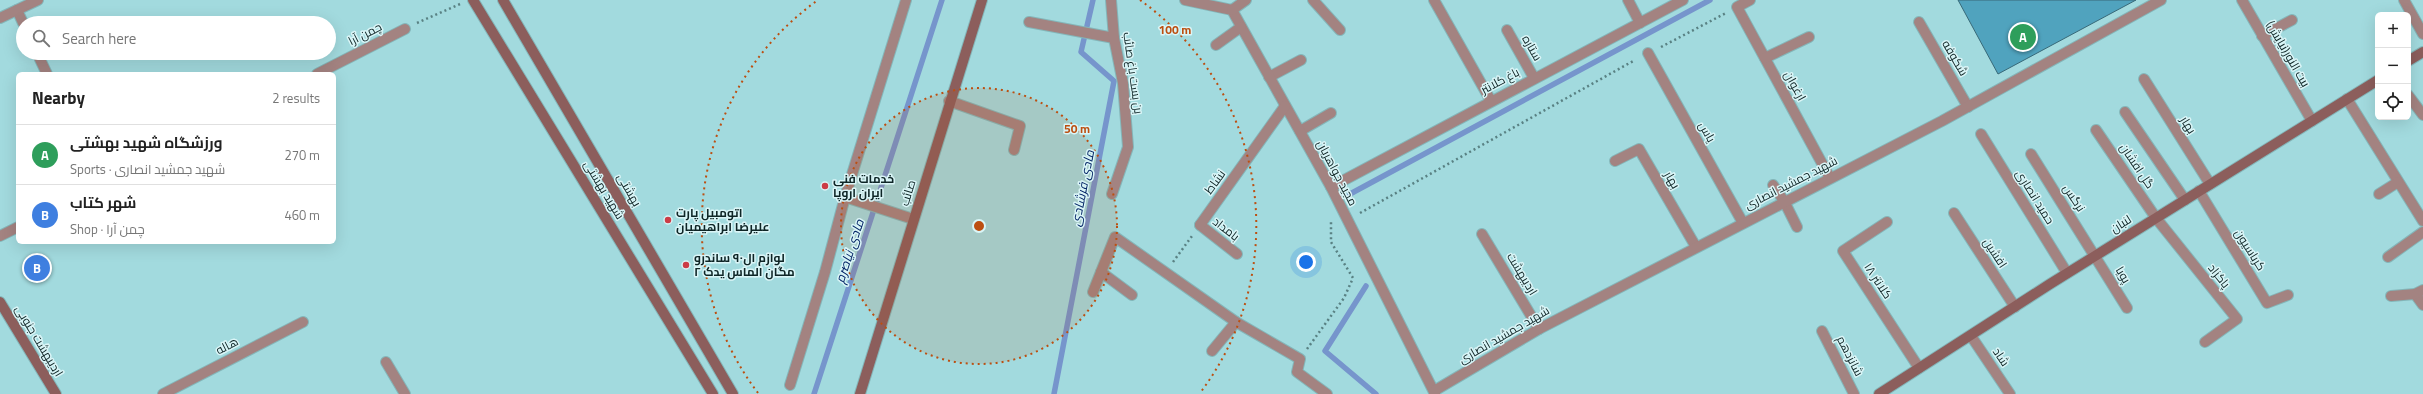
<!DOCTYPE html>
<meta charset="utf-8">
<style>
body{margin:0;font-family:"Titillium Web",Cairo,sans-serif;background:#f6f6f6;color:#222}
.controls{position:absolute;right:12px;top:12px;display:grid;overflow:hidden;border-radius:6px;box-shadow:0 4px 16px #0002}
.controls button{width:36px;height:36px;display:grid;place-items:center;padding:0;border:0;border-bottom:1px solid #e0e0e0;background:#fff;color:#222;font:20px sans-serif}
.you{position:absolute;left:1306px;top:262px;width:14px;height:14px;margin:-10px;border:3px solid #fff;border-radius:50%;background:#1a73e8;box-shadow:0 0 0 6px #1a73e833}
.badge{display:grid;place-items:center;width:26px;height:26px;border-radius:50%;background:#1a73e8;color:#fff;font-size:13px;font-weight:700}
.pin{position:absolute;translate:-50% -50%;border:2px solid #fff;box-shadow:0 1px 4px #0006}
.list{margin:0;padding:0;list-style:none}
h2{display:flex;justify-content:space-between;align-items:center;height:52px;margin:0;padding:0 16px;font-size:17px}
h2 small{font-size:13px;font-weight:400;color:#767676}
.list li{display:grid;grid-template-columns:26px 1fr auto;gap:12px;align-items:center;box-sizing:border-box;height:60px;padding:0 16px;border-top:1px solid #e0e0e0}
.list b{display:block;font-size:15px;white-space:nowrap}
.list p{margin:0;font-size:13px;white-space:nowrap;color:#767676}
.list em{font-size:13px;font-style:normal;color:#767676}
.icon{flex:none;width:22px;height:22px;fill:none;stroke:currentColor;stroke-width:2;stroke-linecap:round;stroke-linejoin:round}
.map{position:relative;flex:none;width:2423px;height:394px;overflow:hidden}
.search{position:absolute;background:#fff;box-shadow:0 4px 16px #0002;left:16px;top:16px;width:320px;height:44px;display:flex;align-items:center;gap:10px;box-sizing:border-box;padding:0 14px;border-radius:22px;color:#767676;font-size:15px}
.panel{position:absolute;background:#fff;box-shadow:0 4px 16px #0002;left:16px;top:72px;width:320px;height:172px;border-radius:6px}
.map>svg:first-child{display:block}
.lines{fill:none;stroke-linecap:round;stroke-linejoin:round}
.stream{stroke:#7695cc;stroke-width:5.5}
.building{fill:#50a3be;stroke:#386978}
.lane-casing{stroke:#84b6b9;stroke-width:12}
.street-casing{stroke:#84b6b9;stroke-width:12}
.secondary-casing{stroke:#84b6b9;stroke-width:12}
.path{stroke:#598183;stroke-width:2.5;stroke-dasharray:2 3;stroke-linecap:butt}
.lane{stroke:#a38381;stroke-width:10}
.street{stroke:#a38381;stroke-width:10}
.secondary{stroke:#8c5e5c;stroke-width:10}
.ring{fill:none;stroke:#bc4f11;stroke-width:2;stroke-dasharray:2 4}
.poi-dot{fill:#cc3c46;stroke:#daf5f7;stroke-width:1.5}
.labels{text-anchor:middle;stroke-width:3;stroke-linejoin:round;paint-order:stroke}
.street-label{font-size:12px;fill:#0e2526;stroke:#daf5f7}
.poi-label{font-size:12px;font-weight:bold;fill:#0e2526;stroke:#daf5f7;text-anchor:start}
.water-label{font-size:13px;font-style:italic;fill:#032565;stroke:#daf5f7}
.centre{fill:#bc4f11;stroke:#daf5f7;stroke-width:2}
.ring-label{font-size:12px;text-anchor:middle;font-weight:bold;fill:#bc4f11;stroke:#daf5f7;stroke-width:3;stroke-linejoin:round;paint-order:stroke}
</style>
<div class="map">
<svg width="2423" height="394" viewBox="0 0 2423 394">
<rect width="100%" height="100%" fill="#a2dade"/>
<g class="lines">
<!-- stream -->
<g class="stream">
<path d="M1350,194L1710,0"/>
<path d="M1366,286L1325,351L1376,394"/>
<path d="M814,394L942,0"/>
<path d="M1054,394L1114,81L1081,52L1093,0"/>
</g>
</g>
<!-- building -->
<path class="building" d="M1958,0H2136L1998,74Z"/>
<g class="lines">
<defs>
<g id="lane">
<path d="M1313,0L1340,30"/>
<path d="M1628,0L1640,23"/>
<path d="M2404,0L2423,34"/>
<path d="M1029,22L1114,38"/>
<path d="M1507,30L1534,78"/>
<path d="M2262,36L2292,20"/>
<path d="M1269,77L1301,60"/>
<path d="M2144,79L2210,184"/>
<path d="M2347,99L2423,221"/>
<path d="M2125,112L2185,200"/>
<path d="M2096,130L2156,218L2237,319L2205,342"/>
<path d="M1300,131L1331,113"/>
<path d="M2031,154L2127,308"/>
<path d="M2199,191L2267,303L2288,295"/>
<path d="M2379,194L2398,182"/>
<path d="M1954,213L2015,307"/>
<path d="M1887,222L1843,251L1919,368"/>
<path d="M1200,225L1237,254"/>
<path d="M2388,257L2423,232"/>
<path d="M2415,294L2423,305"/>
<path d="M2391,296L2415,294L2423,290"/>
<path d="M1822,331L1854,394"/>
<path d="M1971,336L2010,394"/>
</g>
<g id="street">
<path d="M1111,0L1114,38L1123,83L1128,147L1112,194"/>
<path d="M1185,0L1232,10L1331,187L1435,394"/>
<path d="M1434,0L1491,101"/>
<path d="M1750,0L1737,7L1830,178"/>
<path d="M2242,0L2312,121"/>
<path d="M17,10L23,23"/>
<path d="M1232,10L1246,0"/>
<path d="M0,18L38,0"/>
<path d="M1919,22L1968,107"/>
<path d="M1216,45L1241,27"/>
<path d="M37,53L47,74"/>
<path d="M1648,53L1743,223"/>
<path d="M1765,58L1809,37"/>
<path d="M317,74L405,29"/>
<path d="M2408,95L2423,115"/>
<path d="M949,101L1020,126L1014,150"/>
<path d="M1981,134L2067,273"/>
<path d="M1615,161L1639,149L1696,247"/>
<path d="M1773,185L1784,201L1797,227"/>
<path d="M1331,187L1683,0"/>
<path d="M845,197L913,219"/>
<path d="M1200,225L1285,106"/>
<path d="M1482,234L1539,329"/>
<path d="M0,236L18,227"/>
<path d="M1101,272L1132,295"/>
<path d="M1093,292L1115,237L1236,322L1300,359L1297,372L1327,394"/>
<path d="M1212,351L1236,322"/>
<path d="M386,362L405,394"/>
<path d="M790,385L825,272L845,197L906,0"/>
<path d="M1434,391L1539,329L1942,121L2161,0"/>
<path d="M163,394L303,322"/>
</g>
<g id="secondary">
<path d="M473,0L713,394"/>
<path d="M503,0L733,394"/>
<path d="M2408,61L2423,52"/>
<path d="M0,302L56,394"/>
<path d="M860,394L982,0"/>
<path d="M1879,394L2050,284L2378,80"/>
</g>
</defs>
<!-- lane casing -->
<use href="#lane" class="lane-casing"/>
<!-- street casing -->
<use href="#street" class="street-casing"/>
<!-- secondary casing -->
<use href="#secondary" class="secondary-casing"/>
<!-- path -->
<g class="path">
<path d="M417,23L460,4"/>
<path d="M1661,47L1726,13"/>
<path d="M1360,213L1635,60"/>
<path d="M1173,262L1192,236"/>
<path d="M1307,349L1344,298L1353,278L1331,242V221"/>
</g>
<!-- lane -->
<use href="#lane" class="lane"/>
<!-- street -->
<use href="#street" class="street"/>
<!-- secondary -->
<use href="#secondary" class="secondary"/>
</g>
<!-- distance rings -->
<circle cx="979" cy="226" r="138" fill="#bc4f11" fill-opacity=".12"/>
<g class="ring">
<circle cx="979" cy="226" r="138"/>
<path d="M758 393A277 277 0 0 1 818 0M1140 0A277 277 0 0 1 1200 393"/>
</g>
<!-- markers -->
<g class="poi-dot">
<circle cx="825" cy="186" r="4"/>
<circle cx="668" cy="220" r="4"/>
<circle cx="686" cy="265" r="4"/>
</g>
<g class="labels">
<!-- street labels -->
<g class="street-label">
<text transform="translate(365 34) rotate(-27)" y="4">چمن آرا</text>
<text transform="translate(1532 48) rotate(60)" y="4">ستاره</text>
<text transform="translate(2288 54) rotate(60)" y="4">بیت النور(نیایش)</text>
<text transform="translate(1955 58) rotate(60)" y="4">شکوفه</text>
<text transform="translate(1133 73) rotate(82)" y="4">بن بست باغ صائب</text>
<text transform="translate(1500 81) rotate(-28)" y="4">باغ کلانتر</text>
<text transform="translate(1795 86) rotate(61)" y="4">ارغوان</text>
<text transform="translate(2188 125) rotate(58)" y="4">بهار</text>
<text transform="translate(1707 132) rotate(61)" y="4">یاس</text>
<text transform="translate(2137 166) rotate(56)" y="4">گل افشان</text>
<text transform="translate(1337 173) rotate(62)" y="4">مجید جواهریان</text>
<text transform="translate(1672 180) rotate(60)" y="4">بهار</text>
<text transform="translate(1215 182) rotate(-54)" y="4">نشاط</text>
<text transform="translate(1791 183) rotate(-27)" y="4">شهید جمشید انصاری</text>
<text transform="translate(604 190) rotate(59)" y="4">شهید بهشتی</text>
<text transform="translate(629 190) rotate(60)" y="4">بهشتی</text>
<text transform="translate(908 193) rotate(-73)" y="4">صائب</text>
<text transform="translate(2035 197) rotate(58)" y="4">حمید انصاری</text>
<text transform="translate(2074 198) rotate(57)" y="4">نرگس</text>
<text transform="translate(2121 224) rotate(-32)" y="4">لنبان</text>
<text transform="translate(1226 229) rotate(38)" y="4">بامداد</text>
<text transform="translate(2250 250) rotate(58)" y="4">کرباسیون</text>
<text transform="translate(1995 253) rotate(57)" y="4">افشین</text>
<text transform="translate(1522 274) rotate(59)" y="4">اردیبهشت</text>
<text transform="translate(2123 275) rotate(59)" y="4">پویا</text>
<text transform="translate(2219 276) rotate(51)" y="4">پاکزاد</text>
<text transform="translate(1878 281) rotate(57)" y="4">کلانتر ۱۸</text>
<text transform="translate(1504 335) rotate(-30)" y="4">شهید جمشید انصاری</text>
<text transform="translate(39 341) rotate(59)" y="4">اردیبهشت جنوبی</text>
<text transform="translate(227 346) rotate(-27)" y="4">هاله</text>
<text transform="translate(1850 356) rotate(63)" y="4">شانزدهم</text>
<text transform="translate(2001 357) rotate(56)" y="4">شاد</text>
</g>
<!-- poi labels -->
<g class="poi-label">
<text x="833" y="183">خدمات فنی<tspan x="833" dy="14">ایران اروپا</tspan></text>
<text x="676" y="217">اتومبیل پارت<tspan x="676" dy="14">علیرضا ابراهیمیان</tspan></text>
<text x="694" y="262">لوازم ال۹۰ ساندرو<tspan x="694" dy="14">مگان الماس یدک ۲</tspan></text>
</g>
<!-- water labels -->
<g class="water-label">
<text transform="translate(1082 188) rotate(-79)" y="5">مادی فرشادی</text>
<text transform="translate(849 251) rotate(-72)" y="5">مادی نیاصرم</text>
</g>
</g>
<circle cx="979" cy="226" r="6" class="centre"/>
<g class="ring-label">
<text x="1175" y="34">100 m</text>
<text x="1077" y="133">50 m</text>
</g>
</svg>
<div class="controls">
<button>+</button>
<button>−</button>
<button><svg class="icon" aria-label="locate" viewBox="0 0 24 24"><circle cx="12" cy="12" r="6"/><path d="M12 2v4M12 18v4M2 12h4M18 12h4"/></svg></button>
</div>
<div class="you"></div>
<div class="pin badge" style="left:2023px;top:37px;background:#2e9e5b">A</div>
<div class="pin badge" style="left:37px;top:268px;background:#3f7fe0">B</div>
<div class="search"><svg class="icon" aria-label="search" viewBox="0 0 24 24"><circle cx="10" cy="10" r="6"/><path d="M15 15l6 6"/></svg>Search here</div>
<section class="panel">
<h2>Nearby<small>2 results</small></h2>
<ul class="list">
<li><span class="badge" style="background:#2e9e5b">A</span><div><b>ورزشگاه شهید بهشتی</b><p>Sports · شهید جمشید انصاری</p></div><em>270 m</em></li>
<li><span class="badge" style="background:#3f7fe0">B</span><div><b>شهر کتاب</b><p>Shop · چمن آرا</p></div><em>460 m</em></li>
</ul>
</section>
</div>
